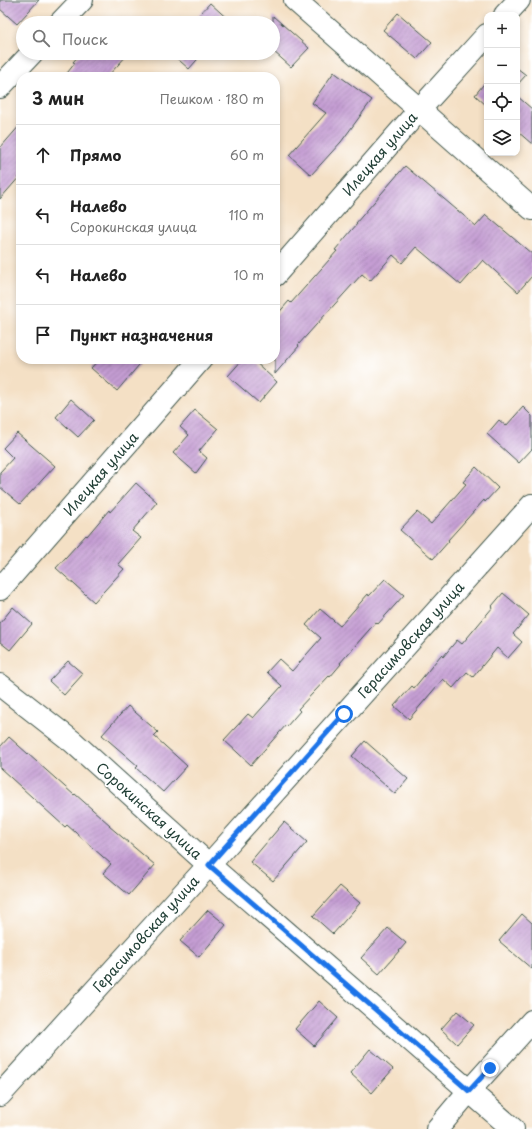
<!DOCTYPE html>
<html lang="ru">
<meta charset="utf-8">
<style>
body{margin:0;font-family:"Playpen Sans",sans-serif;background:#f6f6f6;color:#222}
.controls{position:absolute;right:12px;top:12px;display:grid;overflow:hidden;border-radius:8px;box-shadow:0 2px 6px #0003}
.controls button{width:36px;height:36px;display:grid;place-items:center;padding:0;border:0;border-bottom:1px solid #e0e0e0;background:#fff;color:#222;font:20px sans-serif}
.stop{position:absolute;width:12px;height:12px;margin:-9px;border:3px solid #1a73e8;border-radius:50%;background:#fff}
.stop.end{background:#1a73e8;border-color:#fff;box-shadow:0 1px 4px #0008}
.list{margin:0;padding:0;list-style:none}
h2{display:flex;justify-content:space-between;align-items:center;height:52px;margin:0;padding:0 16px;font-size:17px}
h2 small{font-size:13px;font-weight:400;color:#767676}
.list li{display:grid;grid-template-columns:26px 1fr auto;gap:12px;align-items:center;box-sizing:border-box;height:60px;padding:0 16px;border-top:1px solid #e0e0e0}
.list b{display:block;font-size:15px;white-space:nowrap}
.list p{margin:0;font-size:13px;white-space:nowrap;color:#767676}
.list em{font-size:13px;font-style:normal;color:#767676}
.icon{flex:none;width:22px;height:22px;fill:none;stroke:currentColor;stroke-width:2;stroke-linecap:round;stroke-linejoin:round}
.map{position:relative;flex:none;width:532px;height:1129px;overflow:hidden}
.search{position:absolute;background:#fff;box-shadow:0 2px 6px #0003;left:16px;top:16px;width:264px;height:44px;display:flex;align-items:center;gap:10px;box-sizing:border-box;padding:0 14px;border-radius:22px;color:#767676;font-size:15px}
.panel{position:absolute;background:#fff;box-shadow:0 2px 6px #0003;left:16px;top:72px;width:264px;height:292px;border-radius:16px}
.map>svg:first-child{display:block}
.building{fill:url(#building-hatch)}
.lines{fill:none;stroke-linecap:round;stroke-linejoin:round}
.minor-casing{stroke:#3f554a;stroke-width:24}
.minor{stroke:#fff;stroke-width:22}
.route{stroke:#1a73e8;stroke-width:5}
.labels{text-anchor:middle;stroke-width:3.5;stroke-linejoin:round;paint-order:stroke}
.street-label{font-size:14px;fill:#1f3d34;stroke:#fff}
</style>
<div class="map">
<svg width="532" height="1129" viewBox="0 0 532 1129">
<defs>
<pattern id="building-hatch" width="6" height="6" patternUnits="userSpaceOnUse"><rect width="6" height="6" fill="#c59dd3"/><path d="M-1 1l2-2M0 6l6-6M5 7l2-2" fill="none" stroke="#9f81ac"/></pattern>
</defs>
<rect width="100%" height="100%" fill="#fff"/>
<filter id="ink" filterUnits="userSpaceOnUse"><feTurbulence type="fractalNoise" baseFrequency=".025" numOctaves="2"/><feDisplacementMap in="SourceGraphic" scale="8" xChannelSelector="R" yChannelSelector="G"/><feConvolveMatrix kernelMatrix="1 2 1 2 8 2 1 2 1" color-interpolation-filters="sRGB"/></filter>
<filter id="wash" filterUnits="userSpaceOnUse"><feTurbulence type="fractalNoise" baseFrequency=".012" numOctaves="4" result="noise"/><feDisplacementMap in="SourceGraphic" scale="16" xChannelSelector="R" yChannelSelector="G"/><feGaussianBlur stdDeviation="0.9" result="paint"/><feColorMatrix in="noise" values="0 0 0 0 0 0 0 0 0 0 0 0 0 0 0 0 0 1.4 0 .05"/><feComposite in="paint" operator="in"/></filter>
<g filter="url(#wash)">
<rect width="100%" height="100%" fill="#f4e0c5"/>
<g id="blocks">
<!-- building -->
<g class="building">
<path d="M0,0H39L17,24L0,9Z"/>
<path d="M210,3L231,22L230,23H192Z"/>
<path d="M398,13L432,42L417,59L383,30Z"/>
<path d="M273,16L309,48L291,67L273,51Z"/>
<path d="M81,53H129L107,77H64L75,63L73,62Z"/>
<path d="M171,53H203L189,69Z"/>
<path d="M517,68L526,75L517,85Z"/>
<path d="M334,72L372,100L341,142L311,175L289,155L326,113L312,103Z"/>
<path d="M487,80V106L475,95Z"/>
<path d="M517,96L532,109V144L517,131Z"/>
<path d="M21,124V175L0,199V148Z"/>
<path d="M405,166L476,226L486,215L532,254V276L518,292L483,260L461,285L416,247L402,263L393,255L370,281L362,274L298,345L299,346L275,374V317L289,301L291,303L337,251L335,250L357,224L356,223Z"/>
<path d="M99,359H144L117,391L91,368Z"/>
<path d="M243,359H252L277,382L259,403L228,376Z"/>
<path d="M71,399L94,420L78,437L56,417Z"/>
<path d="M523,407L532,416V449L519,463L487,434L499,420L506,426Z"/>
<path d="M195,410L218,429L199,451L207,458L196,473L173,453L189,435L180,427Z"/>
<path d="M17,433L55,466L20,504L0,487V472L13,458L3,448Z"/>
<path d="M476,467L498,488L485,502L484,500L448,540L449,541L433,559L400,530L417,512L431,524L466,484L463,482Z"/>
<path d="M136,483L157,502L132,531L141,538L118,564L124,569L94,602L56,568L86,535L87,536L109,510L110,512Z"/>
<path d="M385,579L404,595L378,624L376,622L340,663L341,664L330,677L329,676L298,709L300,711L287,726L286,725L251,765L224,740L248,714L253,718L282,686L267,672L279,659L292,671L321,638L306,625L320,609L340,626L368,594L369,596Z"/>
<path d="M503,593L529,615L513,634L522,642L508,658L497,648L473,677L467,672L453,688L443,679L409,719L394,706L412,686L414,688L441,655L443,657L457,640L462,644L493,607L492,606Z"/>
<path d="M13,607L32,624L10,650L0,642V623Z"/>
<path d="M68,661L83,674L64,695L49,681Z"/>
<path d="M128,706L158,732L154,736L187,766L163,792L136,768L138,766L102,735Z"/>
<path d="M9,737L74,795L75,794L110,825L109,826L155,865L129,895L103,873L111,864L67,825L65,827L0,768V747Z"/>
<path d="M365,741L408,779L395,794L352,756Z"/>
<path d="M284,822L307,842L273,881L250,862Z"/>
<path d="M340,886L360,903L333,934L313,916Z"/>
<path d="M208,910L226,925L199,957L180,941Z"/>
<path d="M522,914L532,923V969L499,941Z"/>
<path d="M388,928L406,943L379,974L361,958Z"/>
<path d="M319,1001L338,1018L314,1046L295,1029Z"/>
<path d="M457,1011L474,1025L457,1044L441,1029Z"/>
<path d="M370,1049L393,1069L372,1093L350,1073Z"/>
</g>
</g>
</g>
<g filter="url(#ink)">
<use href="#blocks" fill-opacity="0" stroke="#3f554a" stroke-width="1"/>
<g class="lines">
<defs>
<g id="minor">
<path d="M295,0L532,209"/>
<path d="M505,15L519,0"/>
<path d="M60,23L82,0"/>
<path d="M0,87L32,53"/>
<path d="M275,275L419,110L487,35"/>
<path d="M0,589L201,359"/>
<path d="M0,685L73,742L209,865L513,1129"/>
<path d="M0,1095L209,865L532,505"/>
<path d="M437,1129L469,1091L532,1021"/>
</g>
</defs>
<!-- minor casing -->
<use href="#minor" class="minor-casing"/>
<!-- minor -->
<use href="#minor" class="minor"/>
</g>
</g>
<g class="lines" filter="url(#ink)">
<!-- route -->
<path class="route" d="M344,714L209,865L469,1091L490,1068"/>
</g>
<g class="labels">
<!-- street labels -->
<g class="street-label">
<text transform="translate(380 154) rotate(-49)" y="5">Илецкая улица</text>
<text transform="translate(101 474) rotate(-49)" y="5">Илецкая улица</text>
<text transform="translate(411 640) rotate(-48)" y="5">Герасимовская улица</text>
<text transform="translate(149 811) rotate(42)" y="5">Сорокинская улица</text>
<text transform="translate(146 934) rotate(-48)" y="5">Герасимовская улица</text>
</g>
</g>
</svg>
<div class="controls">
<button>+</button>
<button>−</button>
<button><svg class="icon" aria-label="locate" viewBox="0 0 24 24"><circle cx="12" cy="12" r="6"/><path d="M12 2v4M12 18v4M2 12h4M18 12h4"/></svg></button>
<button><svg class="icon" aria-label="layers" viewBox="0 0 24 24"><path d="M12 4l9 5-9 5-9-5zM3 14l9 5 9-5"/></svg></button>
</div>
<div class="stop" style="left:344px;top:714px"></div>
<div class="stop end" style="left:490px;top:1068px"></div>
<div class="search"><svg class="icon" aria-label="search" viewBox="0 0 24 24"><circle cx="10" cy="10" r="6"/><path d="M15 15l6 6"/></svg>Поиск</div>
<section class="panel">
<h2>3 мин<small>Пешком · 180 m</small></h2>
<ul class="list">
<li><svg class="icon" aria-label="ahead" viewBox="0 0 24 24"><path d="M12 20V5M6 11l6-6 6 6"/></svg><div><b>Прямо</b></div><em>60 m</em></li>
<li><svg class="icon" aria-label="left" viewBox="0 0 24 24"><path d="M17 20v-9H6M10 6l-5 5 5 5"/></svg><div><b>Налево</b><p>Сорокинская улица</p></div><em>110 m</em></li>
<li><svg class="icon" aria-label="left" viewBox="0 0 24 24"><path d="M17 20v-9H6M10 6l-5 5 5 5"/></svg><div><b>Налево</b></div><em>10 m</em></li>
<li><svg class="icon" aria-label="arrive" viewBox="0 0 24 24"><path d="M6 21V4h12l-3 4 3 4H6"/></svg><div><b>Пункт назначения</b></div></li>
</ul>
</section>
</div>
